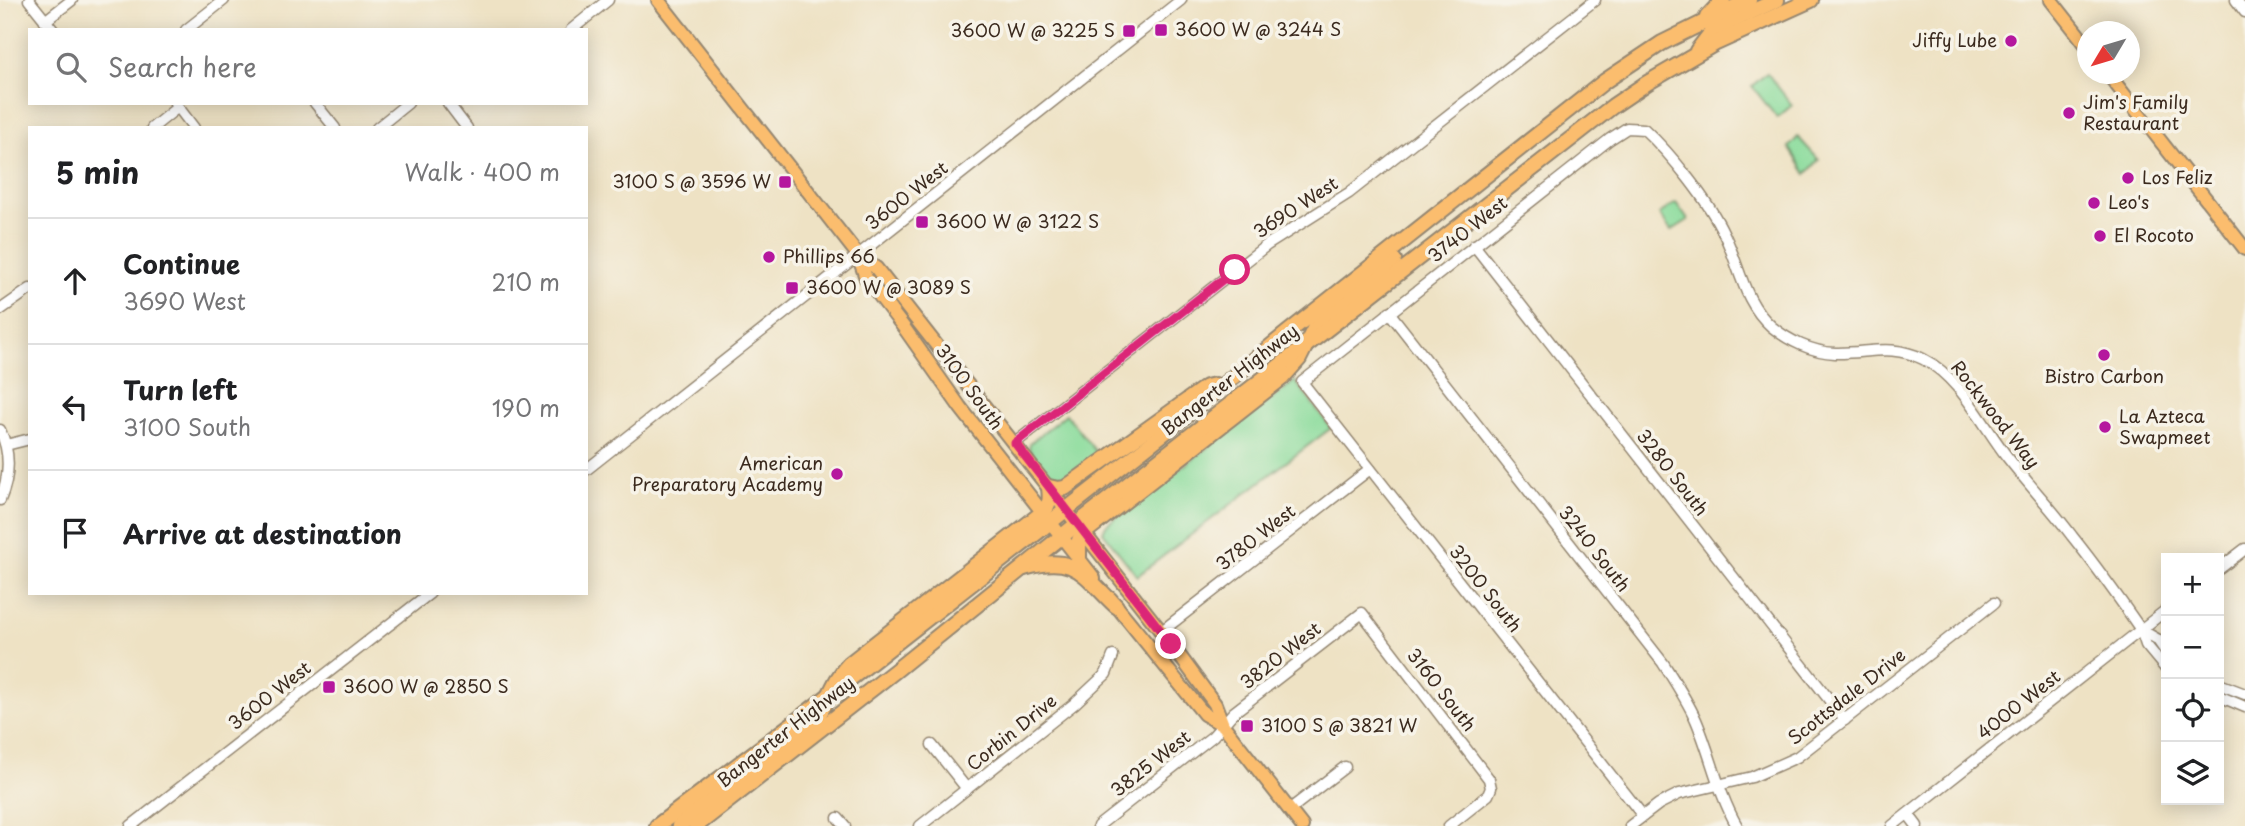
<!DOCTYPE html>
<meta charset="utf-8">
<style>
body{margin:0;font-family:"Playpen Sans",sans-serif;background:#f6f6f6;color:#202124}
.controls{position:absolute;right:21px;bottom:21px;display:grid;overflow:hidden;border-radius:0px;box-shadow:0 4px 18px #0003}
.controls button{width:63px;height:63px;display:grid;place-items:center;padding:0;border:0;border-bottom:2px solid #e0e0e0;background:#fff;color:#202124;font:35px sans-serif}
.compass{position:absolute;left:2077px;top:21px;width:63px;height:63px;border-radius:50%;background:#fff;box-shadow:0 4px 18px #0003;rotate:232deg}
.stop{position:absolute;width:21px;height:21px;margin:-16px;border:5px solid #db2777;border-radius:50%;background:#fff}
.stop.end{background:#db2777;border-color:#fff;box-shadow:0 2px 7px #0008}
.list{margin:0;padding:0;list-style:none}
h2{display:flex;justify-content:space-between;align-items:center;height:91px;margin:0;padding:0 28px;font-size:30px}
h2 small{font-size:23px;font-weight:400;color:#757577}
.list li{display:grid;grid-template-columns:46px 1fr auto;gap:21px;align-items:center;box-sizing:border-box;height:126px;padding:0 28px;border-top:2px solid #e0e0e0}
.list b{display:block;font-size:26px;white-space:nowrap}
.list p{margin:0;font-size:23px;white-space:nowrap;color:#757577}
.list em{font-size:23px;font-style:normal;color:#757577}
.icon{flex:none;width:38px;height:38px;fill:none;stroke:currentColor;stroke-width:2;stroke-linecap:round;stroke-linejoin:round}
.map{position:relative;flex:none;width:2245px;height:826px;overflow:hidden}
.search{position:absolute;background:#fff;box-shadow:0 4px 18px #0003;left:28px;top:28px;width:560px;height:77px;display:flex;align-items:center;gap:18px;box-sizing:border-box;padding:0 24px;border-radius:0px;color:#757577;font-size:26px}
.panel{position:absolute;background:#fff;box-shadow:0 4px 18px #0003;left:28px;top:126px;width:560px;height:469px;border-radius:0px}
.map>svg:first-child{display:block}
.green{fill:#8bdc9c;stroke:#63835d;stroke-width:2}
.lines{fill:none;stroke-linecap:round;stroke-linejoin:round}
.minor-casing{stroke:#948671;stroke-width:13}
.major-casing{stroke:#948671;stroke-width:16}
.highway-casing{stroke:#948671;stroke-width:18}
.minor{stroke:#fff;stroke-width:10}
.major{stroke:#fbbd6e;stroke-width:12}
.highway{stroke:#fbbd6e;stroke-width:14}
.route{stroke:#db2777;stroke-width:9}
.poi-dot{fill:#b5179e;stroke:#f7f3e8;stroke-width:2.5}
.labels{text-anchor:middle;stroke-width:7;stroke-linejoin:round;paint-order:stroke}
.poi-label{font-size:18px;fill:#3b2a1e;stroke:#f7f3e8;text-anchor:start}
.street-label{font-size:18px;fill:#3b2a1e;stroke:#f7f3e8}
</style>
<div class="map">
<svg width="2245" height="826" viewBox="0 0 2245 826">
<rect width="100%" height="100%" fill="#f7f3e8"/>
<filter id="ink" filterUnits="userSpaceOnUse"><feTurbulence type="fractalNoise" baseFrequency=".0143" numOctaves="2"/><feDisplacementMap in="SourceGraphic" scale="14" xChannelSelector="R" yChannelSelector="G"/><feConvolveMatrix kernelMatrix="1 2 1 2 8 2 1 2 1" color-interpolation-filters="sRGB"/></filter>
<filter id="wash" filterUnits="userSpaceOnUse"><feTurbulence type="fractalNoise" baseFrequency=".00686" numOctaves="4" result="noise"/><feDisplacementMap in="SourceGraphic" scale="28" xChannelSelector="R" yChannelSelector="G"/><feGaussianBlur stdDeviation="1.57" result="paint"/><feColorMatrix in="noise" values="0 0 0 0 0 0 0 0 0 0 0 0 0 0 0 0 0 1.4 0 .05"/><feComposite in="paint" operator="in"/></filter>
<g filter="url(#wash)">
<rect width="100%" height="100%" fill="#eee2c4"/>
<!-- green -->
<g class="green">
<path d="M1767,73L1792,105L1777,118L1752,86Z"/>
<path d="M1798,137L1819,160L1806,174L1789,147Z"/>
<path d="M1676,203L1688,220L1671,231L1659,214Z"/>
<path d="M1295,381L1331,428L1137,576L1103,532L1106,525Z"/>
<path d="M1066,414L1097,453L1066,478L1046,472L1029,449L1030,443Z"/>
</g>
</g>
<g filter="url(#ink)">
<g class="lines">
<defs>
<g id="minor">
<path d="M29,0L53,30"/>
<path d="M2236,0L2245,12"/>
<path d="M45,21L72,0"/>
<path d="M186,30L224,0"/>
<path d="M571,30L608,0"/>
<path d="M175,103L194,128"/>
<path d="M315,103L335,128"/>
<path d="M448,103L467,128"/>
<path d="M152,128L178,107"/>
<path d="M377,128L408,103"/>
<path d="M1474,245L1845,720"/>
<path d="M0,310L30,289"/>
<path d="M1389,312L1663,663C1675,682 1687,700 1696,720C1711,755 1718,793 1737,826"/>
<path d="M0,430C11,453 10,476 0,500"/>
<path d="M1015,443L1267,245L1349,193L1595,0"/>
<path d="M6,445L30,439"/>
<path d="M586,470L1181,0"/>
<path d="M2219,569L2245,549"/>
<path d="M2141,630L2157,639L2166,652"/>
<path d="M1162,631L1370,469"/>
<path d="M2219,684L2245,694"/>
<path d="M2219,696L2245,707"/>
<path d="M932,745L967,789"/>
<path d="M1289,810L1345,767"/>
<path d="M1908,814L1917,826"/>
<path d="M1643,816L1302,382L1610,139L1627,128L1644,129C1671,154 1709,201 1724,234C1740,266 1743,302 1772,327C1789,341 1812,352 1835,353C1867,354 1891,343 1923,359C1960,377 1983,426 2008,458C2029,485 2052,509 2072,536C2096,566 2119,598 2141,630L2146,645L2166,669"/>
<path d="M838,818L845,826"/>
<path d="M131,826L430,593"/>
<path d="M920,826L1074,704L1106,674L1113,656"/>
<path d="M1098,826L1213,736L1233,713L1362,613L1489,779L1491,788L1488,795L1449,826"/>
<path d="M1630,826L1659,804L1679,794L1752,777L1797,757L1994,603"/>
<path d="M1892,826L2166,610"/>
</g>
<g id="major">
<path d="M658,0L858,255L876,268L1171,644L1215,704L1223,725L1302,826"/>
<path d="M2051,0L2088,47"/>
<path d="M2108,74L2245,249"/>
<path d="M858,255L866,278L905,329L960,407L1094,578"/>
<path d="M1110,598L1204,714L1223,725"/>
</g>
<g id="highway">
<path d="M1707,17L1723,0"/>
<path d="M1697,51L1713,30L1777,0"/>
<path d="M1079,559V540L1084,533L1282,378L1299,359L1318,321L1394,260"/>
<path d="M1024,568C1076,553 1082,574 1116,606"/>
<path d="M657,826L800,718L1168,430L1286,334L1605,81L1662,43L1749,0"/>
<path d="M679,826L813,723C828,705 832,681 849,664L1043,512C1051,504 1050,498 1049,487L1058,489L1065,488L1206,387L1215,385"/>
<path d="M696,826L895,671L1077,524L1613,106L1647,83L1716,43L1811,0"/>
</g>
</defs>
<!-- minor casing -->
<use href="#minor" class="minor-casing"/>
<!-- major casing -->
<use href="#major" class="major-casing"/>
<!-- highway casing -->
<use href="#highway" class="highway-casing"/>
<!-- minor -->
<use href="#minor" class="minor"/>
<!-- major -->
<use href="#major" class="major"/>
<!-- highway -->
<use href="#highway" class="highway"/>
</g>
</g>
<g class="lines" filter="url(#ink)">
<!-- route -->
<path class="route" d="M1171,644L1015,443L1235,270"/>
</g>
<!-- markers -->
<g class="poi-dot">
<rect x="1154" y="23" width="14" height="14" rx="3.5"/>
<rect x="1122" y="24" width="14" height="14" rx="3.5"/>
<circle cx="2011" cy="41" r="7"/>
<circle cx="2069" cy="113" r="7"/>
<circle cx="2128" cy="178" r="7"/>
<rect x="778" y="175" width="14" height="14" rx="3.5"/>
<circle cx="2094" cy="203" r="7"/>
<rect x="915" y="215" width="14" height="14" rx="3.5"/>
<circle cx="2100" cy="236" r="7"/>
<circle cx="769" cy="257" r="7"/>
<rect x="785" y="281" width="14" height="14" rx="3.5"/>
<circle cx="2104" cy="355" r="7"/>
<circle cx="2105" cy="427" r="7"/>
<circle cx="837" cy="474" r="7"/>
<rect x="322" y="680" width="14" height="14" rx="3.5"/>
<rect x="1240" y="719" width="14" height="14" rx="3.5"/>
</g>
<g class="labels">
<!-- poi labels -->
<g class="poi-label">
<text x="1175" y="36">3600 W @ 3244 S</text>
<text x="1115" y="37" text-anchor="end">3600 W @ 3225 S</text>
<text x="1997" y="47" text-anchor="end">Jiffy Lube</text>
<text x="2083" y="109">Jim's Family<tspan x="2083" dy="21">Restaurant</tspan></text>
<text x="2142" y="184">Los Feliz</text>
<text x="771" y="188" text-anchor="end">3100 S @ 3596 W</text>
<text x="2108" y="209">Leo's</text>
<text x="936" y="228">3600 W @ 3122 S</text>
<text x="2114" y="242">El Rocoto</text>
<text x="783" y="263">Phillips 66</text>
<text x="806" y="294">3600 W @ 3089 S</text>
<text x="2104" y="383" text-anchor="middle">Bistro Carbon</text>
<text x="2119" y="423">La Azteca<tspan x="2119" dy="21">Swapmeet</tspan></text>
<text x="823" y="470" text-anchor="end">American<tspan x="823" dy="21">Preparatory Academy</tspan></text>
<text x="343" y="693">3600 W @ 2850 S</text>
<text x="1261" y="732">3100 S @ 3821 W</text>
</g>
<!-- street labels -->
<g class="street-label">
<text transform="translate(907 196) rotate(-38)" y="6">3600 West</text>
<text transform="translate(1296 208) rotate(-33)" y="6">3690 West</text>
<text transform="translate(1468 230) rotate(-38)" y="6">3740 West</text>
<text transform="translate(1230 380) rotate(-38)" y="6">Bangerter Highway</text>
<text transform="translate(969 387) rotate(54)" y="6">3100 South</text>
<text transform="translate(1995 415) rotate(52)" y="6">Rockwood Way</text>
<text transform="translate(1672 473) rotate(52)" y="6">3280 South</text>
<text transform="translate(1256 538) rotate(-38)" y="6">3780 West</text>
<text transform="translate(1594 549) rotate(52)" y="6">3240 South</text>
<text transform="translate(1485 589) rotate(52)" y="6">3200 South</text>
<text transform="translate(1281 656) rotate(-38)" y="6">3820 West</text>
<text transform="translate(1441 690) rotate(52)" y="6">3160 South</text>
<text transform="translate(270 696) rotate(-38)" y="6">3600 West</text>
<text transform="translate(1847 697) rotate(-38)" y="6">Scottsdale Drive</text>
<text transform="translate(2019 705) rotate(-38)" y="6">4000 West</text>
<text transform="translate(786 732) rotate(-38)" y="6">Bangerter Highway</text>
<text transform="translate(1012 733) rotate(-39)" y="6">Corbin Drive</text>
<text transform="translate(1151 764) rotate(-38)" y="6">3825 West</text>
</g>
</g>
</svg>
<div class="controls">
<button>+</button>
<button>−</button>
<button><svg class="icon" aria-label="locate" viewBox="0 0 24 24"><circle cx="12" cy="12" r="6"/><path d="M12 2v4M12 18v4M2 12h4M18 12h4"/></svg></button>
<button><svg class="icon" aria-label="layers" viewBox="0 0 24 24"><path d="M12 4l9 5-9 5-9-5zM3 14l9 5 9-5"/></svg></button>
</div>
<svg class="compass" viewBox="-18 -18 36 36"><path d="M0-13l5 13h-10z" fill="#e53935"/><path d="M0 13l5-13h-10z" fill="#757577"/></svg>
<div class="stop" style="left:1235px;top:270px"></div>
<div class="stop end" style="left:1171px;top:644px"></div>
<div class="search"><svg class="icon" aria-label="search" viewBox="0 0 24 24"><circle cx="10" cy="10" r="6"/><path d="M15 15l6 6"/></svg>Search here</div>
<section class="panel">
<h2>5 min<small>Walk · 400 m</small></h2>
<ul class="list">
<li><svg class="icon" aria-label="ahead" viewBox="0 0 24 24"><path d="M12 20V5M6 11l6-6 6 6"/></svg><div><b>Continue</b><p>3690 West</p></div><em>210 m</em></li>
<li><svg class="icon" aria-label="left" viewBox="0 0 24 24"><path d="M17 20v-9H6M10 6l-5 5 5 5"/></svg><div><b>Turn left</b><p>3100 South</p></div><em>190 m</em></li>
<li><svg class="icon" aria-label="arrive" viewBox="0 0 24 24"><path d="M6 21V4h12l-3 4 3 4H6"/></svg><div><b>Arrive at destination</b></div></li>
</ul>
</section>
</div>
